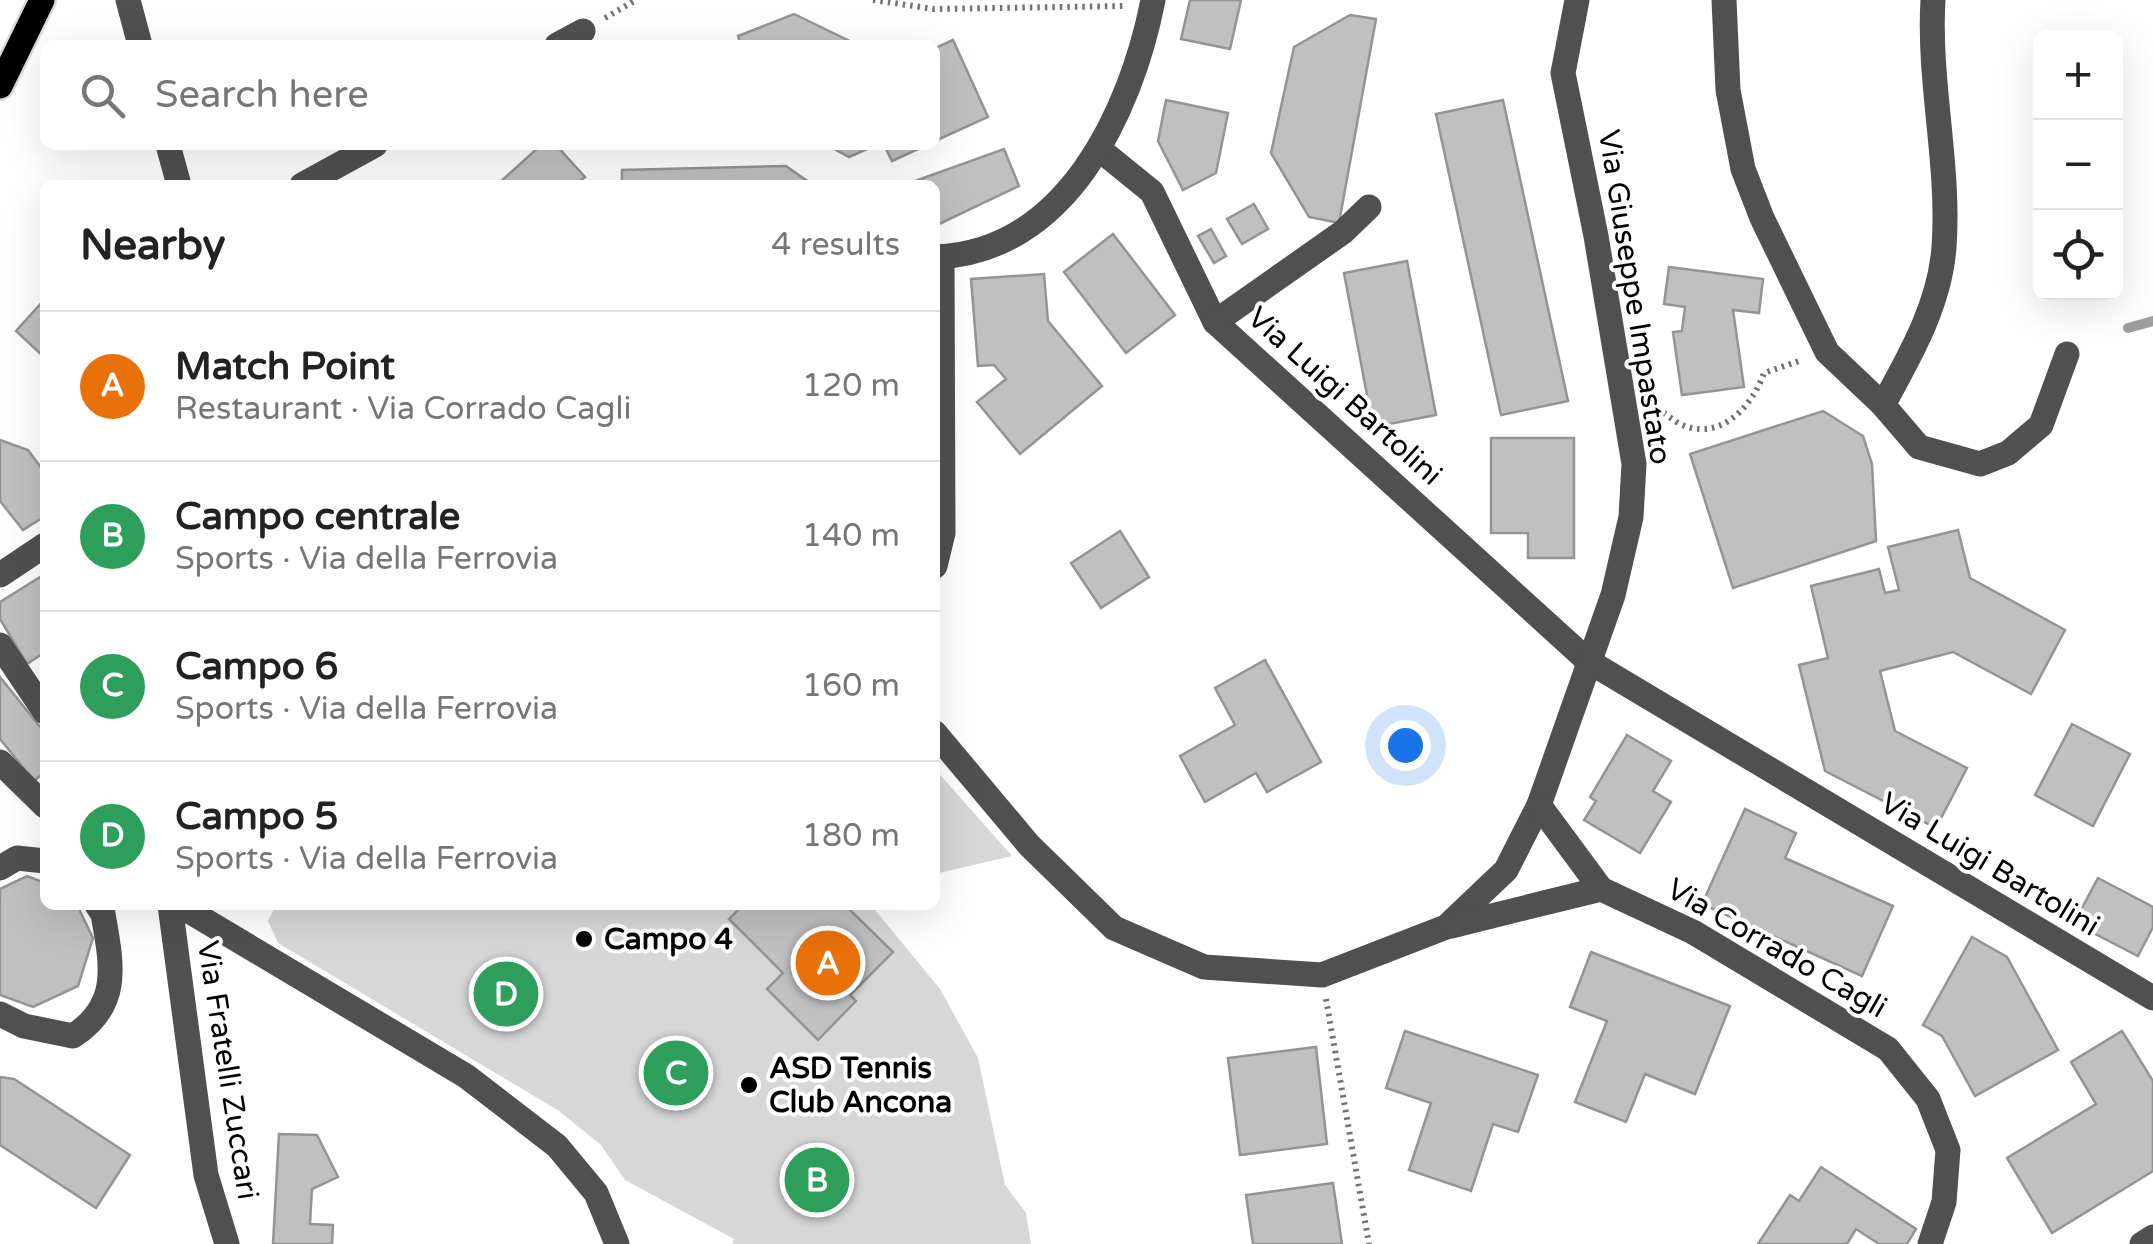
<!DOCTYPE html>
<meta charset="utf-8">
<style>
body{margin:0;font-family:"Varela Round",sans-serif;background:#f2f2f2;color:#222}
.controls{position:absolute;right:30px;top:30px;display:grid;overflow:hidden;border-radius:15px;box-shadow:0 10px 40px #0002}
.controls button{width:90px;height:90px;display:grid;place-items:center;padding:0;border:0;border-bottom:2px solid #e0e0e0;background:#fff;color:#222;font:50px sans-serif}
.you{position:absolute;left:1405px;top:745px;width:35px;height:35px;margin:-25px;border:8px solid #fff;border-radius:50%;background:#1a73e8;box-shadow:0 0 0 15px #1a73e833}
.badge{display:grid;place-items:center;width:65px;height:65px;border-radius:50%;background:#db2777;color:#fff;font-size:32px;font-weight:700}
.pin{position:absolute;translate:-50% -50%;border:5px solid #fff;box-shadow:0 2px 10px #0006}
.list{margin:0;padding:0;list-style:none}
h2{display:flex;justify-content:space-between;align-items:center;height:130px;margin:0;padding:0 40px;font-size:42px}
h2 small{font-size:32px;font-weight:400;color:#767676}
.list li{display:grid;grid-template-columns:65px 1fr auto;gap:30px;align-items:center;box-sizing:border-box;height:150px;padding:0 40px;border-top:2px solid #e0e0e0}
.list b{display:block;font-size:38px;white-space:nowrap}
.list p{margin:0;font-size:32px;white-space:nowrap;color:#767676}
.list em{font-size:32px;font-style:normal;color:#767676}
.icon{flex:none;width:55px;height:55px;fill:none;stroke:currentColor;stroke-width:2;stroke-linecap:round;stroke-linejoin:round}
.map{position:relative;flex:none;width:2153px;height:1244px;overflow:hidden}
.search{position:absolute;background:#fff;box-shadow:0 10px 40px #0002;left:40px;top:40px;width:900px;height:110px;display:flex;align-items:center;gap:25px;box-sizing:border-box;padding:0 35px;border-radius:15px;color:#767676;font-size:38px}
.panel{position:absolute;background:#fff;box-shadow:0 10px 40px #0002;left:40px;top:180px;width:900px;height:730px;border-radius:15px}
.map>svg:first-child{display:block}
.green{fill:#d7d7d7}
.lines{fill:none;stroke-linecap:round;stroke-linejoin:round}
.stream{stroke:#9e9e9e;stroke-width:10}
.building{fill:#c0c0c0;stroke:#949494;stroke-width:2.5}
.major-casing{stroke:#dbdbdb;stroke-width:30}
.path{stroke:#727272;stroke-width:6;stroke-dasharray:2.5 5;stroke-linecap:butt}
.minor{stroke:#505050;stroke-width:25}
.major{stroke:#000;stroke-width:25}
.poi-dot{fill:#000;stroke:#fff;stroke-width:4}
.labels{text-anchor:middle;stroke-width:8;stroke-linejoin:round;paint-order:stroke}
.street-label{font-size:30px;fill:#000;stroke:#fff}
.poi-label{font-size:30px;font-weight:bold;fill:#000;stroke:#fff;text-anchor:start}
</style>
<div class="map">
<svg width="2153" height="1244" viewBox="0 0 2153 1244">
<rect width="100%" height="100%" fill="#fff"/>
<!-- green -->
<g class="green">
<path d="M935,769L1012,856L935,874Z"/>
<path d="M276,905H871L940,989L978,1058L1005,1185L1026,1213L1031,1244H732L734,1239L625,1180L601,1145L559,1111L278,943L268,921Z"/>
</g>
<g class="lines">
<!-- stream -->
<path class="stream" d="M2128,328L2153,321"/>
</g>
<!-- building -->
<g class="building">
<path d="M1190,0H1241L1230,49L1181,39Z"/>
<path d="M794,14L858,45H741L738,36Z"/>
<path d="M1350,15L1376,19L1339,223L1309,217L1271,153L1294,47Z"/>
<path d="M953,40L988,117L935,141V48Z"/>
<path d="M1166,100L1228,113L1216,173L1183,190L1158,141Z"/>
<path d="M1503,100L1568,401L1501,415L1436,114Z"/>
<path d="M541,145H556L585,177L575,185H497Z"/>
<path d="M827,145H876L849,157Z"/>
<path d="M884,145H927L892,161Z"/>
<path d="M1004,149L1019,186L935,226V185H904Z"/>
<path d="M786,166L813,185H622V170Z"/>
<path d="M1254,204L1268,229L1242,244L1227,219Z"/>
<path d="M1211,229L1226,256L1214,263L1198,236Z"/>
<path d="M1113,234L1175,315L1126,353L1064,272Z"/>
<path d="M1407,261L1436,415L1373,427L1344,273Z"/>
<path d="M1669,267L1763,279L1759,313L1733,310L1744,387L1682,395L1673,332L1682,331L1685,307L1664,304Z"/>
<path d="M1044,274L1048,321L1102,386L1020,454L977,402L1006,379L994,365L978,366L971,279Z"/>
<path d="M45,299V358L16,331Z"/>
<path d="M1823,411L1863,436L1872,464L1876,541L1733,588L1690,454Z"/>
<path d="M1491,438H1574V558H1528V533H1491Z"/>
<path d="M0,440L28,450L45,473V516L23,530L0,501Z"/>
<path d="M1958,530L1970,578L2065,630L2031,694L1953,652L1880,671L1895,731L1967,768L1936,828L1825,771L1799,665L1828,658L1811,586L1879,569L1885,593L1899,590L1888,547Z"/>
<path d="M1120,531L1149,577L1101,608L1071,563Z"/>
<path d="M45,574V652L27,664L0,619V602Z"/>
<path d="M1265,660L1321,762L1267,792L1256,773L1205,802L1180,756L1235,725L1215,688Z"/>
<path d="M0,677L45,733V772L34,781L0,739Z"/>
<path d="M2072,724L2130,754L2093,826L2035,795Z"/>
<path d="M1627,735L1671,761L1653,791L1671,802L1640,853L1584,820L1596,801L1590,797Z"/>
<path d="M1745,809L1796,833L1785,858L1893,906L1862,976L1702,904Z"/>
<path d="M27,876L45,883V905H77L93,938L78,986L33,1007L0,995V889Z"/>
<path d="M2098,878L2153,907V927L2138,956L2074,923Z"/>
<path d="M743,905H845L893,952L850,995L856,1001L818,1040L767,989L783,973L729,919Z"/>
<path d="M1972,937L2007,957L2058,1050L1975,1096L1942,1036L1923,1025Z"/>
<path d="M1591,952L1730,1006L1695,1094L1645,1074L1626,1122L1575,1102L1607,1021L1570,1007Z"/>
<path d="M1405,1031L1538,1075L1518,1132L1493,1124L1471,1191L1409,1170L1431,1103L1386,1088Z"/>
<path d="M2122,1031L2153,1081V1171L2052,1233L2007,1158L2096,1104L2071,1062Z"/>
<path d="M1316,1047L1327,1144L1240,1155L1228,1058Z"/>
<path d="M0,1077L14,1079L130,1155L96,1208L0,1145Z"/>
<path d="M279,1134L317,1135L338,1177L312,1189L310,1224L333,1225L332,1244H273Z"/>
<path d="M1821,1167L1916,1229L1907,1244H1879L1856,1229L1847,1244H1758L1790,1195L1799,1201Z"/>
<path d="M1333,1183L1342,1244H1253L1246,1195Z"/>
</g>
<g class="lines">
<defs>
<path id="major" d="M0,86L42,0"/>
</defs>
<!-- major casing -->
<use href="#major" class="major-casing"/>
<!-- path -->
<g class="path">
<path d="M873,0L934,9L1125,6"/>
<path d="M605,18L636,0"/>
<path d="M1650,407C1662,409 1668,417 1678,423C1719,444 1752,407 1764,373L1802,360"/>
<path d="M1326,999L1369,1244"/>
</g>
<!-- minor -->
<g class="minor">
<path d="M128,0L140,45"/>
<path d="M1724,0L1728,90L1743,169L1762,218L1827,352L1883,405L1919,447L1980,464L2008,453L2041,425L2067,354"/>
<path d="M557,45L583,31"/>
<path d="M168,145L179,185"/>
<path d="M1099,149L1152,192L1215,322L1588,661L2153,998"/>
<path d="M302,185L375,145"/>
<path d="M935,257C1066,253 1131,112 1153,0"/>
<path d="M1215,322L1343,232L1369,207"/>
<path d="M1883,405C1910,356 1940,304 1944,247C1950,165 1928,82 1933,0"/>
<path d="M935,566L943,533L942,257"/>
<path d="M0,575L45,545"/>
<path d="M0,645L45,712"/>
<path d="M935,733L1029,845L1114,928L1204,967L1322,975L1446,927L1506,870L1539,805L1613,595L1631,517L1634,464L1596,236L1563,73L1577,0"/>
<path d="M0,762L45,806"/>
<path d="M1539,805L1601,889"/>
<path d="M0,868L17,858L45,861"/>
<path d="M170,905L206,1175L227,1244"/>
<path d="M179,905L466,1076L557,1146L596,1193L617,1244"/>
<path d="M1451,926L1601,889L1693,932L1888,1049L1928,1099L1948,1150L1944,1202L1930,1244"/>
<path d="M0,1014L24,1026L73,1036C121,1005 112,965 103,914L97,905"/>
<path d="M2142,1244L2153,1237"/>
</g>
<!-- major -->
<use href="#major" class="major"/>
</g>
<!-- markers -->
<g class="poi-dot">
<circle cx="584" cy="939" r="10"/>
<circle cx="749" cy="1085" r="10"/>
</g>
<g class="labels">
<!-- street labels -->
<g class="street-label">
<text transform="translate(1635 297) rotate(81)" y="10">Via Giuseppe Impastato</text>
<text transform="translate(1345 396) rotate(42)" y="10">Via Luigi Bartolini</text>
<text transform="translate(1990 864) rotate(31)" y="10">Via Luigi Bartolini</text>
<text transform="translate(1777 948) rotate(30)" y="10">Via Corrado Cagli</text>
<text transform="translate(228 1070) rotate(81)" y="10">Via Fratelli Zuccari</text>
</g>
<!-- poi labels -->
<g class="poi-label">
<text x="604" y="949">Campo 4</text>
<text x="769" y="1078">ASD Tennis<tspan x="769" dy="34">Club Ancona</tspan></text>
</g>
</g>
</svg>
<div class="controls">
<button>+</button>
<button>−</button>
<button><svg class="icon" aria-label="locate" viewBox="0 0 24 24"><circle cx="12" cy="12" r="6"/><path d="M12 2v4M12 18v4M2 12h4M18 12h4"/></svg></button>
</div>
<div class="you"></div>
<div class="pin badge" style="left:828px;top:963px;background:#e8710a">A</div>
<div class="pin badge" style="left:817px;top:1180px;background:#2e9e5b">B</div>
<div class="pin badge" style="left:676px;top:1073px;background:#2e9e5b">C</div>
<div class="pin badge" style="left:506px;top:994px;background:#2e9e5b">D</div>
<div class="search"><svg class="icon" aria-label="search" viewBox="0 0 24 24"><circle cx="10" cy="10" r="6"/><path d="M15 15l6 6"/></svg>Search here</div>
<section class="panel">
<h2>Nearby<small>4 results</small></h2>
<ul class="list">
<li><span class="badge" style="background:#e8710a">A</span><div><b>Match Point</b><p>Restaurant · Via Corrado Cagli</p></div><em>120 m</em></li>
<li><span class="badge" style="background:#2e9e5b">B</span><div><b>Campo centrale</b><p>Sports · Via della Ferrovia</p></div><em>140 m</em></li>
<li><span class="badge" style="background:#2e9e5b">C</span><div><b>Campo 6</b><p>Sports · Via della Ferrovia</p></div><em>160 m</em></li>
<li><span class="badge" style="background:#2e9e5b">D</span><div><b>Campo 5</b><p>Sports · Via della Ferrovia</p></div><em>180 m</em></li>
</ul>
</section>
</div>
